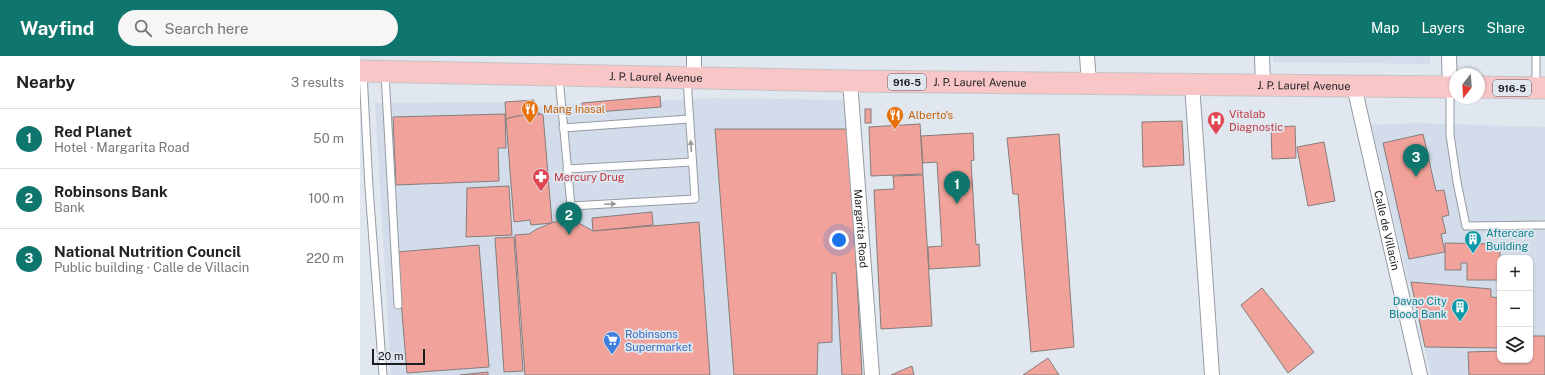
<!DOCTYPE html>
<meta charset="utf-8">
<style>
body{margin:0;font-family:"Public Sans",sans-serif;background:#f6f6f6;color:#222}
.controls{position:absolute;right:12px;bottom:12px;display:grid;overflow:hidden;border-radius:8px;box-shadow:0 1px 3px #0004}
.controls button{width:36px;height:36px;display:grid;place-items:center;padding:0;border:0;border-bottom:1px solid #e0e0e0;background:#fff;color:#222;font:20px sans-serif}
.compass{position:absolute;left:1089px;top:12px;width:36px;height:36px;border-radius:50%;background:#fff;box-shadow:0 1px 3px #0004;rotate:197deg}
.scale{position:absolute;left:12px;bottom:10px;width:53px;box-sizing:border-box;padding-left:4px;border:2px solid #1b1d1f;border-top:0;font-size:11px;line-height:14px;white-space:nowrap;color:#1b1d1f;-webkit-text-stroke:3px #e1e7ef;paint-order:stroke}
.you{position:absolute;left:479px;top:184px;width:14px;height:14px;margin:-10px;border:3px solid #fff;border-radius:50%;background:#1a73e8;box-shadow:0 0 0 6px #1a73e833}
.badge{display:grid;place-items:center;width:26px;height:26px;border-radius:50%;background:#0f766e;color:#fff;font-size:13px;font-weight:700}
.pin{position:absolute;translate:-50% -33px;filter:drop-shadow(0 1px 2px #0008)}
.pin::after{content:'';position:absolute;top:21px;width:14px;height:12px;background:inherit;clip-path:polygon(0 0,100% 0,50% 100%)}
.list{margin:0;padding:0;list-style:none}
h2{display:flex;justify-content:space-between;align-items:center;height:52px;margin:0;padding:0 16px;font-size:17px}
h2 small{font-size:13px;font-weight:400;color:#767676}
.list li{display:grid;grid-template-columns:26px 1fr auto;gap:12px;align-items:center;box-sizing:border-box;height:60px;padding:0 16px;border-top:1px solid #e0e0e0}
.list b{display:block;font-size:15px;white-space:nowrap}
.list p{margin:0;font-size:13px;white-space:nowrap;color:#767676}
.list em{font-size:13px;font-style:normal;color:#767676}
.icon{flex:none;width:22px;height:22px;fill:none;stroke:currentColor;stroke-width:2;stroke-linecap:round;stroke-linejoin:round}
.map{position:relative;flex:none;width:1185px;height:319px;overflow:hidden}
header{display:flex;align-items:center;gap:24px;box-sizing:border-box;height:56px;padding:0 20px;background:#0f766e;color:#fff}
header strong{font-size:19px}
nav{display:flex;gap:22px;margin-inline-start:auto;font-size:14px}
.search{width:280px;height:36px;background:#f6f6f6;display:flex;align-items:center;gap:10px;box-sizing:border-box;padding:0 14px;border-radius:22px;color:#767676;font-size:15px}
main{display:flex}
aside{flex:1;background:#fff}
.map>svg:first-child{display:block}
.built{fill:#d2dcea;fill-rule:evenodd}
.building{fill:#f1a39b;stroke:#867c7b}
.lines{fill:none;stroke-linecap:round;stroke-linejoin:round}
.service-casing{stroke:#969ba3;stroke-width:9}
.minor-casing{stroke:#969ba3;stroke-width:16}
.primary-casing{stroke:#c4c4c5;stroke-width:23}
.service{stroke:#fff;stroke-width:7}
.minor{stroke:#fff;stroke-width:14}
.primary{stroke:#f9c6c8;stroke-width:21}
.oneway{fill:#98999a}
.labels{text-anchor:middle;stroke-width:3.5;stroke-linejoin:round;paint-order:stroke}
.shield{fill:#e1e7ef;stroke:#565a5d;stroke-width:1}
.shield-label{font-size:10px;font-weight:bold;fill:#1b1d1f}
.street-label{font-size:11px;fill:#1b1d1f;stroke:#e1e7ef}
.food-label{font-size:11px;fill:#c56008;stroke:#e1e7ef;text-anchor:start}
.health-label{font-size:11px;fill:#be3a42;stroke:#e1e7ef;text-anchor:start}
.culture-label{font-size:11px;fill:#0d838f;stroke:#e1e7ef;text-anchor:start}
.shop-label{font-size:11px;fill:#366cbe;stroke:#e1e7ef;text-anchor:start}
</style>
<header>
<strong>Wayfind</strong>
<div class="search"><svg class="icon" aria-label="search" viewBox="0 0 24 24"><circle cx="10" cy="10" r="6"/><path d="M15 15l6 6"/></svg>Search here</div>
<nav><a>Map</a><a>Layers</a><a>Share</a></nav>
</header>
<main>
<aside>
<h2>Nearby<small>3 results</small></h2>
<ul class="list">
<li><span class="badge">1</span><div><b>Red Planet</b><p>Hotel · Margarita Road</p></div><em>50 m</em></li>
<li><span class="badge">2</span><div><b>Robinsons Bank</b><p>Bank</p></div><em>100 m</em></li>
<li><span class="badge">3</span><div><b>National Nutrition Council</b><p>Public building · Calle de Villacin</p></div><em>220 m</em></li>
</ul>
</aside>
<div class="map">
<svg width="1185" height="319" viewBox="0 0 1185 319">
<rect width="100%" height="100%" fill="#e1e7ef"/>
<!-- built -->
<g class="built">
<path d="M913,0H1070V8L913,6Z"/>
<path d="M300,40V45L352,42L487,44L502,275L503,319H31L15,47L145,46L174,44V51Z"/>
<path d="M1054,67L1185,71V319H1071L1011,69ZM1140,202H1170V304H1140Z"/>
</g>
<!-- building -->
<g class="building">
<path d="M300,40L301,51L223,57L222,47Z"/>
<path d="M174,44V51L180,58L157,60L146,63L145,46Z"/>
<rect x="505" y="53" width="6" height="14"/>
<path d="M145,58L146,92H138L139,125L36,129L33,61Z"/>
<path d="M183,58L192,167L171,169L170,164L154,166L146,63L157,60Z"/>
<path d="M822,65L824,109L783,111L782,66Z"/>
<path d="M560,68L563,118L511,120L509,71Z"/>
<path d="M935,70L936,102L912,103L911,71Z"/>
<path d="M355,73H489L502,319H482L476,217H472V286L458,287L457,319H374Z"/>
<path d="M613,77L614,104L611,105L616,189L619,188L620,210L569,213L568,191L582,190L577,106L563,107L561,80Z"/>
<path d="M699,78L714,291L671,296L658,138H653L647,82Z"/>
<path d="M1063,78L1076,135L1084,134L1089,159L1082,161L1086,177L1081,178L1085,196L1049,203L1023,87Z"/>
<path d="M964,86L975,145L948,150L937,91Z"/>
<path d="M563,119L572,270L521,273L514,134L534,133L533,120Z"/>
<path d="M149,130L152,179L106,181L107,132Z"/>
<path d="M292,156L293,169L233,175L232,162Z"/>
<path d="M207,165L217,166L233,175L339,166L350,319H165L155,179L169,178L177,173L194,166Z"/>
<path d="M154,181L163,315L144,316L135,182Z"/>
<path d="M1085,187L1140,188V224H1107V207H1101V214H1085Z"/>
<path d="M119,189L129,311L47,317L37,196Z"/>
<path d="M1051,226L1131,233V241L1140,242V292L1065,291Z"/>
<path d="M902,232L954,296L928,317L881,249Z"/>
<path d="M1170,280H1185V319H1109L1108,296L1140,295V304H1170Z"/>
<path d="M688,302L699,319H663Z"/>
<path d="M552,310L554,319H531Z"/>
<path d="M128,316V319H100Z"/>
</g>
<g class="lines">
<defs>
<g id="service">
<path d="M3,16L9,132L23,319"/>
<path d="M25,17L38,249"/>
<path d="M199,21L211,150L335,143L327,23"/>
<path d="M1176,30V0"/>
<path d="M1090,32V79L1097,126L1106,170L1185,169"/>
<path d="M203,72L329,63"/>
<path d="M207,113L332,106"/>
</g>
<g id="minor">
<path d="M727,0L729,27"/>
<path d="M902,0L903,29"/>
<path d="M1089,0L1090,31"/>
<path d="M334,21V0"/>
<path id="s1" d="M490,25L512,319"/>
<path d="M832,28L852,319"/>
<path id="s2" d="M994,30L1060,319"/>
</g>
<g id="primary">
<path id="s3" d="M0,15L490,25L1095,31"/>
<path d="M1119,31L1185,32"/>
</g>
</defs>
<!-- service casing -->
<use href="#service" class="service-casing"/>
<!-- minor casing -->
<use href="#minor" class="minor-casing"/>
<!-- primary casing -->
<use href="#primary" class="primary-casing"/>
<!-- service -->
<use href="#service" class="service"/>
<!-- minor -->
<use href="#minor" class="minor"/>
<!-- primary -->
<use href="#primary" class="primary"/>
</g>
<!-- one-way arrows -->
<defs><path id="oneway-solid" d="M-6-.8H1V-3.2L6.5 0L1 3.2V.8H-6Z"/></defs>
<g class="oneway">
<use href="#oneway-solid" transform="translate(331 90) rotate(-94)"/>
<use href="#oneway-solid" transform="translate(250 148) rotate(-3)"/>
</g>
<!-- icons -->
<defs>
<symbol id="restaurant-pin" viewBox="-11 -11 22 30"><path d="M0 17L-7.5 6A9.5 9.5 0 1 1 7.5 6Z" fill="#e8710a" stroke="#e1e7ef"/><path d="M-5-6h1v4h1v-4h1v4h1v-4h1v5L-1.5 .5V6h-2V.5L-5-1ZM5-6V6H3V1.5H1.5Q1.5-4 5-6Z" fill="#fff"/></symbol>
<symbol id="hospital-pin" viewBox="-11 -11 22 30"><path d="M0 17L-7.5 6A9.5 9.5 0 1 1 7.5 6Z" fill="#e0444e" stroke="#e1e7ef"/><path d="M-5-5h3v3.5h4V-5h3V5h-3V1.5h-4V5h-3Z" fill="#fff"/></symbol>
<symbol id="pharmacy-pin" viewBox="-11 -11 22 30"><path d="M0 17L-7.5 6A9.5 9.5 0 1 1 7.5 6Z" fill="#e0444e" stroke="#e1e7ef"/><path d="M-2-6h4v4h4v4h-4v4h-4v-4h-4v-4h4Z" fill="#fff"/></symbol>
<symbol id="building-pin" viewBox="-11 -11 22 30"><path d="M0 17L-7.5 6A9.5 9.5 0 1 1 7.5 6Z" fill="#0f9aa8" stroke="#e1e7ef"/><path d="M-4-6H4V6H1V3H-1V6H-4ZM-2.5-4.3h1.7v1.8h-1.7ZM.8-4.3h1.7v1.8H.8ZM-2.5-1h1.7V.8h-1.7ZM.8-1h1.7V.8H.8Z" fill="#fff"/></symbol>
<symbol id="supermarket-pin" viewBox="-11 -11 22 30"><path d="M0 17L-7.5 6A9.5 9.5 0 1 1 7.5 6Z" fill="#3f7fe0" stroke="#e1e7ef"/><path d="M-6-5.5h2.5l.6 2H6L4.5 2H-2.5L-4.4-4H-6ZM-1.5 3.2a1.3 1.3 0 1 0 .1 0ZM3 3.2a1.3 1.3 0 1 0 .1 0Z" fill="#fff"/></symbol>
</defs>
<g fill-rule="evenodd">
<use href="#restaurant-pin" x="160" y="43" width="20" height="27"/>
<use href="#restaurant-pin" x="525" y="49" width="20" height="27"/>
<use href="#hospital-pin" x="846" y="54" width="20" height="27"/>
<use href="#pharmacy-pin" x="171" y="111" width="20" height="27"/>
<use href="#building-pin" x="1103" y="173" width="20" height="27"/>
<use href="#building-pin" x="1090" y="241" width="20" height="27"/>
<use href="#supermarket-pin" x="242" y="274" width="20" height="27"/>
</g>
<g class="labels">
<!-- shield labels -->
<g class="shield">
<rect x="528" y="18" width="38" height="16" rx="3"/>
<rect x="1133" y="24" width="38" height="16" rx="3"/>
</g>
<g class="shield-label">
<text x="547" y="30">916-5</text>
<text x="1152" y="36">916-5</text>
</g>
<!-- street labels -->
<g class="street-label">
<text dy="4" stroke="none"><textPath href="#s3" startOffset="296">J. P. Laurel Avenue</textPath></text>
<text dy="4" stroke="none"><textPath href="#s3" startOffset="620">J. P. Laurel Avenue</textPath></text>
<text dy="4" stroke="none"><textPath href="#s3" startOffset="944">J. P. Laurel Avenue</textPath></text>
<text dy="4" stroke="none"><textPath href="#s1" startOffset="148">Margarita Road</textPath></text>
<text dy="4" stroke="none"><textPath href="#s2" startOffset="148">Calle de Villacin</textPath></text>
</g>
<!-- food labels -->
<g class="food-label">
<text x="183" y="57">Mang Inasal</text>
<text x="548" y="63">Alberto's</text>
</g>
<!-- health labels -->
<g class="health-label">
<text x="869" y="62">Vitalab<tspan x="869" dy="13">Diagnostic</tspan></text>
<text x="194" y="125">Mercury Drug</text>
</g>
<!-- culture labels -->
<g class="culture-label">
<text x="1126" y="181">Aftercare<tspan x="1126" dy="13">Building</tspan></text>
<text x="1087" y="249" text-anchor="end">Davao City<tspan x="1087" dy="13">Blood Bank</tspan></text>
</g>
<!-- shop labels -->
<g class="shop-label">
<text x="265" y="282">Robinsons<tspan x="265" dy="13">Supermarket</tspan></text>
</g>
</g>
</svg>
<div class="controls">
<button>+</button>
<button>−</button>
<button><svg class="icon" aria-label="layers" viewBox="0 0 24 24"><path d="M12 4l9 5-9 5-9-5zM3 14l9 5 9-5"/></svg></button>
</div>
<svg class="compass" viewBox="-18 -18 36 36"><path d="M0-13l5 13h-10z" fill="#e53935"/><path d="M0 13l5-13h-10z" fill="#767676"/></svg>
<div class="scale">20 m</div>
<div class="you"></div>
<div class="pin badge" style="left:597px;top:148px">1</div>
<div class="pin badge" style="left:209px;top:179px">2</div>
<div class="pin badge" style="left:1056px;top:121px">3</div>
</div>
</main>
